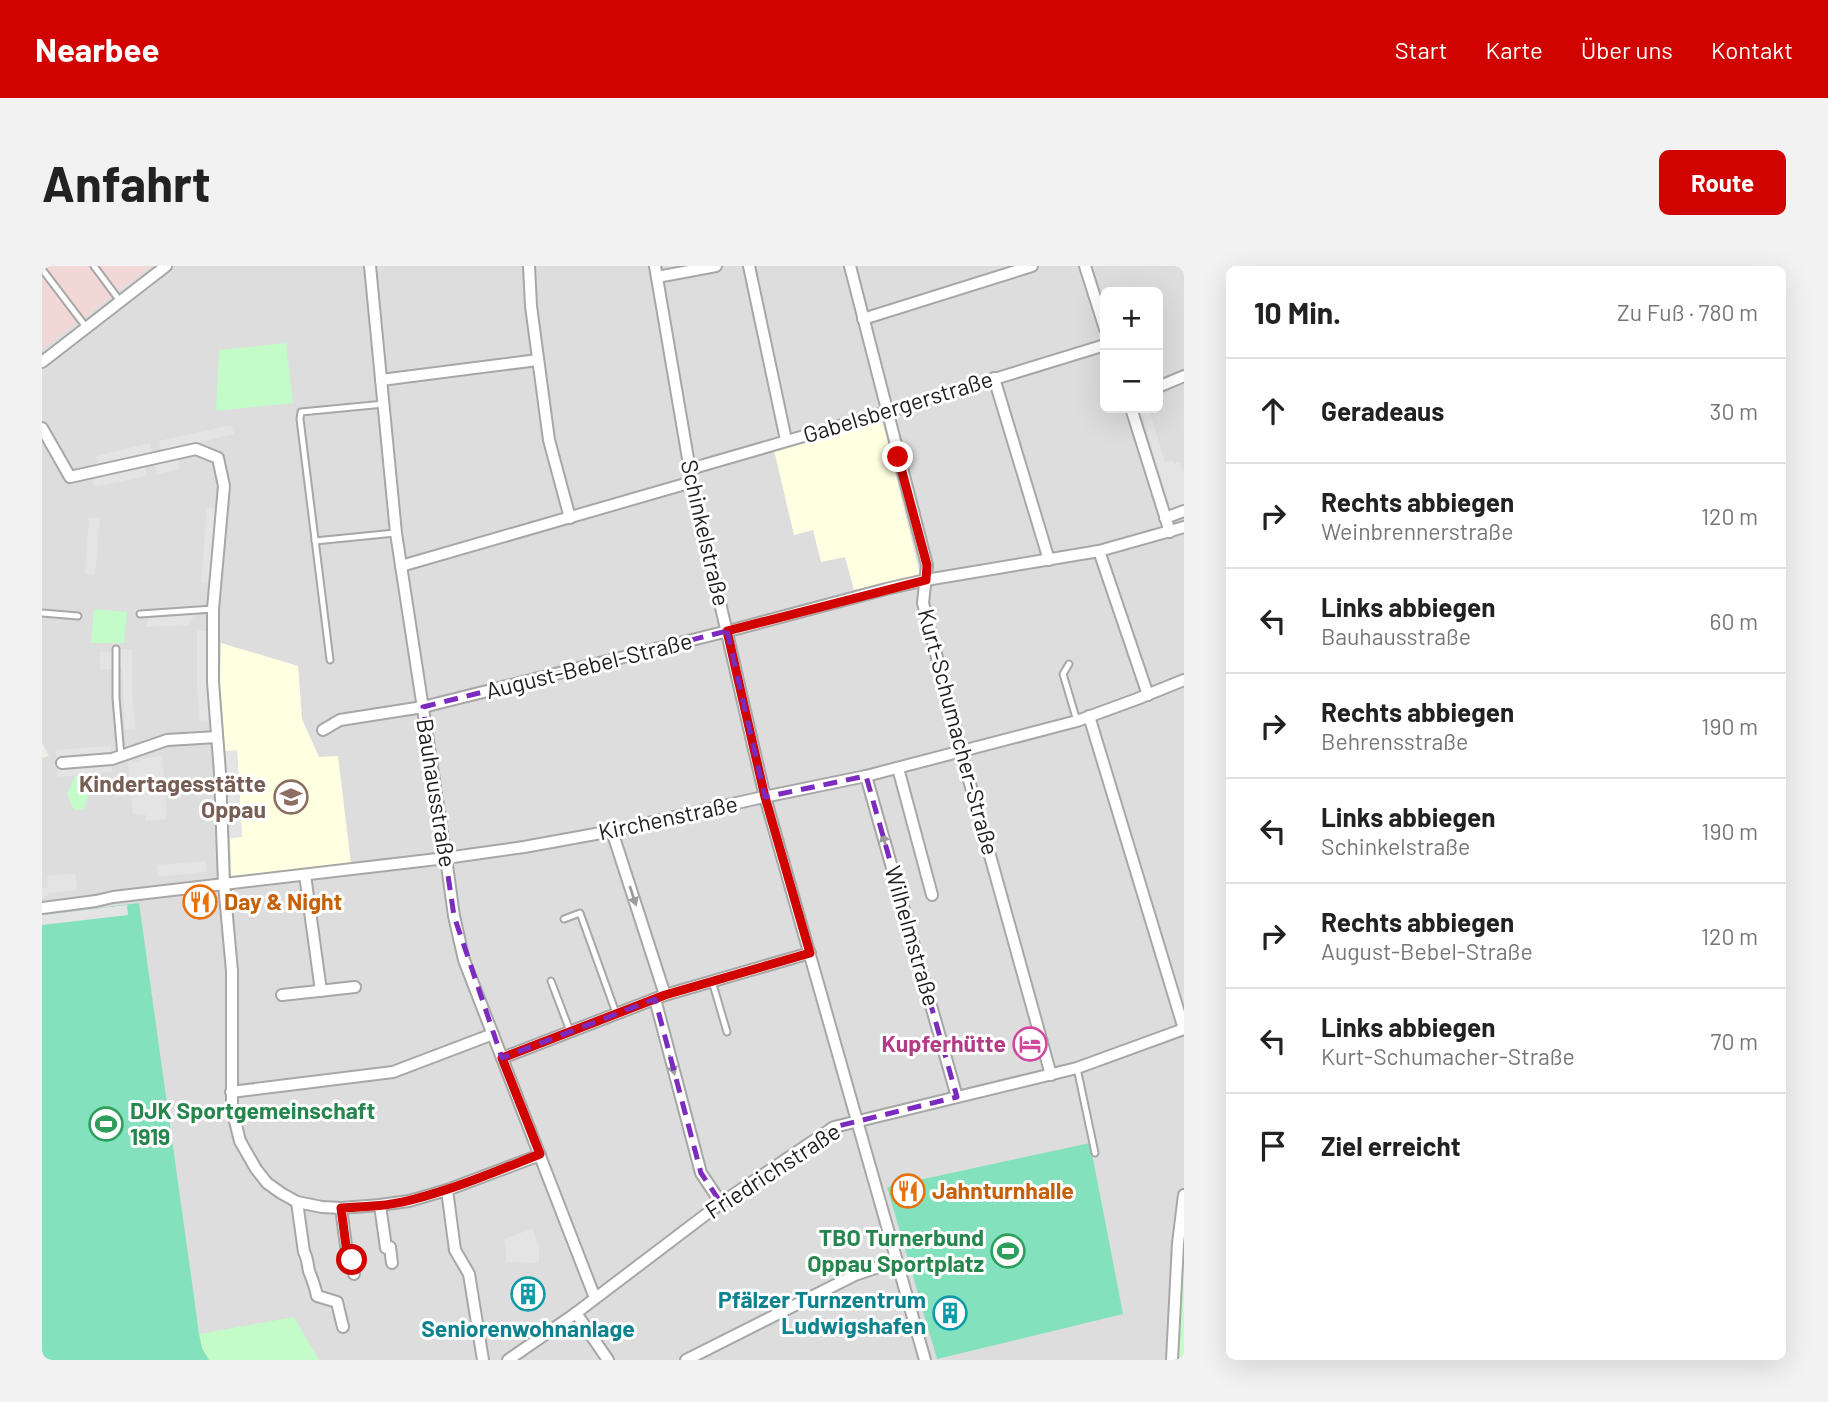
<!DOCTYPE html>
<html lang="de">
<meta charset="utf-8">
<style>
body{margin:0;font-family:Barlow,sans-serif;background:#f2f2f2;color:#222}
.controls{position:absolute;right:21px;top:21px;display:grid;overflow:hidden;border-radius:10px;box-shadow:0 7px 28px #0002}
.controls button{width:63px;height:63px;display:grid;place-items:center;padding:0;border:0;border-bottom:2px solid #e0e0e0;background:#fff;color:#222;font:35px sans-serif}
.stop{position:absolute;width:21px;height:21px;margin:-16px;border:5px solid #d00300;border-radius:50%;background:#fff}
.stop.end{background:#d00300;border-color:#fff;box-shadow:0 2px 7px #0008}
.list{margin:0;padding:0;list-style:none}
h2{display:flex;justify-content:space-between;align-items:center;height:91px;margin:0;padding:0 28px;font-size:30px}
h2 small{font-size:23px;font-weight:400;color:#767676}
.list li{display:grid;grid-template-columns:46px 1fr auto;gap:21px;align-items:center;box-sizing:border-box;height:105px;padding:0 28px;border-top:2px solid #e0e0e0}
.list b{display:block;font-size:26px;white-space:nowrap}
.list p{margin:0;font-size:23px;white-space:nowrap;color:#767676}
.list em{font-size:23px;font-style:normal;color:#767676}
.icon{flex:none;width:38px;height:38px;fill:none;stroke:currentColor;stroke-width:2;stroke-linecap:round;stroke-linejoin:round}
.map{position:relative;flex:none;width:1142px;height:1094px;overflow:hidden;border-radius:10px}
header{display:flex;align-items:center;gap:42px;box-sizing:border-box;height:98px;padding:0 35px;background:#d00300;color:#fff}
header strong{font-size:33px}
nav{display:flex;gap:38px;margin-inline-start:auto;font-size:24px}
.intro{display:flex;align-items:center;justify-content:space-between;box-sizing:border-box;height:168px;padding:0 42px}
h1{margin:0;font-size:49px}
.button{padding:18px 32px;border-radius:10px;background:#d00300;color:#fff;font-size:24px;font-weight:700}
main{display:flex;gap:42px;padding:0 42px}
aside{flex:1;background:#fff;border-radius:10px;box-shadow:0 7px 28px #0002}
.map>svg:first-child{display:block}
.residential{fill:#dedddd;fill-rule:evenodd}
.commercial{fill:#f1d7d6}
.education{fill:#ffffe1}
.park{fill:#c3fbc9}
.pitch{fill:#83e1be}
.parking{fill:#e4e4e4}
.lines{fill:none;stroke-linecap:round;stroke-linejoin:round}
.lane-casing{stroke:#a7a7a7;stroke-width:9}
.street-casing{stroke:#a7a7a7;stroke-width:14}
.lane{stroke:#fff;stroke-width:5}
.street{stroke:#fff;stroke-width:10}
.oneway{fill:#9b9b9b}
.route{stroke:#d00300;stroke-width:9}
.marked{fill:none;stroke:#7b2cbf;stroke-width:5;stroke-dasharray:14 9;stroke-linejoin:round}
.labels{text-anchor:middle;stroke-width:6;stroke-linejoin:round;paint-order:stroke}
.street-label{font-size:23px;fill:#202020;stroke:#fff}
.education-label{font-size:23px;font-weight:bold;fill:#785e54;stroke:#fff;text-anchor:end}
.food-label{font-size:23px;font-weight:bold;fill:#c56008;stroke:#fff;text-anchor:start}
.hotel-label{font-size:23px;font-weight:bold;fill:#b23c85;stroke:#fff;text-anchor:end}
.leisure-label{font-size:23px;font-weight:bold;fill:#27864d;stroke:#fff;text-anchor:start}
.culture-label{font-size:23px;font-weight:bold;fill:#0d838f;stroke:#fff;text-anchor:end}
</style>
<header>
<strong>Nearbee</strong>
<nav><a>Start</a><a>Karte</a><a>Über uns</a><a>Kontakt</a></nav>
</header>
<div class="intro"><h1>Anfahrt</h1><a class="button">Route</a></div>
<main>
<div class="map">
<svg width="1142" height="1094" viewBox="0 0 1142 1094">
<rect width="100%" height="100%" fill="#f1ede6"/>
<!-- residential -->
<path class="residential" d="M109,0H1142V1094H167L160,1082L85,639L0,649V492L7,490L0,477V83ZM1063,26H1116V142H1063Z"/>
<!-- commercial -->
<path class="commercial" d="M0,0H109L0,83Z"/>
<!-- education -->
<g class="education">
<path d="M840,153L878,308L812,324L803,291L779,296L771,264L752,269L732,184Z"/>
<path d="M179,377L256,400L260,453L277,491L296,490L309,598L189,610L188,572L200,571L195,485H183L178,416Z"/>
</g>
<!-- park -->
<g class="park">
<path d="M244,77L251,137L174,145L177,84Z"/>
<path d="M52,343L85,346L82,377H49Z"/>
<path d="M48,508L50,520L42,543L32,544L25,528L33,510Z"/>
<path d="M1142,1000V1094H1135Z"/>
<path d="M252,1051L277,1094H167L160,1082L157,1068Z"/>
</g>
<!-- pitch -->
<g class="pitch">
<path d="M97,637L157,1067L160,1082L167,1094H0V649Z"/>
<path d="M1048,877L1081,1048L895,1093L845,921Z"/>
</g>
<!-- parking -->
<g class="parking">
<path d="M1107,143L1123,196L1130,194L1132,198L1138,196L1142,207V237L1128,242L1099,145Z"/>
<path d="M189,159L192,168L119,185L117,175Z"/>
<path d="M108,177L110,187L56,200L54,190Z"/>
<path d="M136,193L138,203L115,208L113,198Z"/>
<path d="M103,201L105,210L52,221L50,212Z"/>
<path d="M165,242L174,243L168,318L159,317Z"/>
<path d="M47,252H58L53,309L43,308Z"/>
<path d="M152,349L147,359L103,361L107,352Z"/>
<path d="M155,365H164L167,455L158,456L155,425Z"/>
<path d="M79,383H90V427L94,463L83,464L80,403H58V386L79,385Z"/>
<path d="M68,480L70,506L16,511L14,484Z"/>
<path d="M195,484L200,571L188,572L183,485Z"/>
<path d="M120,489L125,553L104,555L103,548L91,549L86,496H97V494Z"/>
<path d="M164,595L165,606L116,611L115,599Z"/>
<path d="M33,607L35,624L6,627V630L0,631V622L6,621L5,610Z"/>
<path d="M85,639L86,649L0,659V649Z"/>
<path d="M490,963L497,981V997L464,996V985L462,973Z"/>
</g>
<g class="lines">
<defs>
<g id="lane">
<path d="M52,0L78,35"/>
<path d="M0,3L44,61"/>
<path d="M273,275L353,267"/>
<path d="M0,347L36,350"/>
<path d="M98,348L171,343"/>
<path d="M74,383V432L79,490"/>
<path d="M288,394L258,153L259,146L342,138"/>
<path d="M1027,398L1021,408L1035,455"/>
<path d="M522,653L538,647L574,747"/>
<path d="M509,715L528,765"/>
<path d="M670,715L685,766"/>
<path d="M1035,802L1053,887"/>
</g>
<g id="street">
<path d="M328,0L354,267L404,592L412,650L422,694L553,1032"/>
<path d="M487,0L489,40L507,174L528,252"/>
<path d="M613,0L650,216L723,531L883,1094"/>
<path d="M707,0L744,174"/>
<path d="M808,0L885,299L881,337L919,485L1009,809"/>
<path d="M1043,0L1063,63"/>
<path d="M615,11L674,0"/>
<path d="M821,53L990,0"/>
<path d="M0,96L124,0"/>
<path d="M952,112L1007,294"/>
<path d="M339,114L496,94"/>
<path d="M1116,121L1142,110"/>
<path d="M1089,142L1128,266"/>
<path d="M0,162L28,211L154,183L176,192L182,220L171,343V416L178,507L182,618L190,705V843L198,875L214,903L225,917L239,927L255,936L280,941L299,942L338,939L367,935L405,924L498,889"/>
<path d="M648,203L845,146L1063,79"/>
<path d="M1123,252L1142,245"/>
<path d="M1057,285L1106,429"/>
<path d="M359,300L650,216"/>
<path d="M1047,450L1142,763"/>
<path d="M281,464L298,454L381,441L694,363L844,323L884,314L1057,285L1142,261"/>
<path d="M20,497L70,493L125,474L175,471"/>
<path d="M856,502L890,629"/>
<path d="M824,510L915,831"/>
<path d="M570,565L623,729"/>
<path d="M263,609L279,725"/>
<path d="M0,642L54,635L71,631L404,592L482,581L570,565L717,532L824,510L1035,455L1095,433L1142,414"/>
<path d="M240,729L313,721"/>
<path d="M613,733L659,907L679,937"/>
<path d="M460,792L623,729L768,687"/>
<path d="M189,826L351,806L451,768"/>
<path d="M405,924L413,984L427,1008L441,1094"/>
<path d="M255,936L262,986C266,993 265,997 267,1005C270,1013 273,1020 275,1030L295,1036L301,1061"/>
<path d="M338,939L344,982L348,981L350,997"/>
<path d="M299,942L306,995L310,994L312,1008"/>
<path d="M534,1047L566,1094"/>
<path d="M466,1094L534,1047L679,937L792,861L1035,802L1142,763"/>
<path d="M644,1094L813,1009L854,995"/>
<path d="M1130,1094L1136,977L1142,929"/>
</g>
</defs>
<!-- lane casing -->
<use href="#lane" class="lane-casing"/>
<!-- street casing -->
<use href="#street" class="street-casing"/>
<!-- lane -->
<use href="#lane" class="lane"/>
<!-- street -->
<use href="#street" class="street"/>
</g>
<!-- one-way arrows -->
<defs><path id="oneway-solid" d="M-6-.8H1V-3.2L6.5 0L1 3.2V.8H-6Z" transform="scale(1.75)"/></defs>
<g class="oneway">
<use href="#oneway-solid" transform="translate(843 577) rotate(-106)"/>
<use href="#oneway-solid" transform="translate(591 630) rotate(72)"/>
<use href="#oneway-solid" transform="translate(630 799) rotate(75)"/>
</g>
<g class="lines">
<!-- route -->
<path class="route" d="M310,994L306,995L299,942C322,941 346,940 369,934C413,923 455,905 498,888L460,792L623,729L768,687L723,531L685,365L884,314L885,299L856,191"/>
</g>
<!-- marked area -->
<path class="marked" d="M685,365L723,531L824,510L915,831L792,861L679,937L659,907L613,733L460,792L412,650L381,441Z"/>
<!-- icons -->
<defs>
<symbol id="school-ring" viewBox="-11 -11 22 22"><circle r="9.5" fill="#fff" stroke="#8d6e63" stroke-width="1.5"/><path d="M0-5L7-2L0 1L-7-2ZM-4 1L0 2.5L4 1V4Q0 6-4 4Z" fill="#8d6e63"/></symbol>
<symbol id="restaurant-ring" viewBox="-11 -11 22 22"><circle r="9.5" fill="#fff" stroke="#e8710a" stroke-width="1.5"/><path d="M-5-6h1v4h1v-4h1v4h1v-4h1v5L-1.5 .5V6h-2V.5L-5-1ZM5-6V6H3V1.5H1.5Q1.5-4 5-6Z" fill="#e8710a"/></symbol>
<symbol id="hotel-ring" viewBox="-11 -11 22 22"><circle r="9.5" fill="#fff" stroke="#d1479c" stroke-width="1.5"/><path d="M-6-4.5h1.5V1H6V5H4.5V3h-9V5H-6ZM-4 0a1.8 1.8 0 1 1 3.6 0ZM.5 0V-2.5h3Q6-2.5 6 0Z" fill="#d1479c"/></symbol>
<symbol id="stadium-ring" viewBox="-11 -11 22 22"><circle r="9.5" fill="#fff" stroke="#2e9e5b" stroke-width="1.5"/><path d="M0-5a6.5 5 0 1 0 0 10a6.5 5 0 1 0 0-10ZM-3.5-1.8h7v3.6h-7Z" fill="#2e9e5b"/></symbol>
<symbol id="building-ring" viewBox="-11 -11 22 22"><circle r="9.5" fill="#fff" stroke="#0f9aa8" stroke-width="1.5"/><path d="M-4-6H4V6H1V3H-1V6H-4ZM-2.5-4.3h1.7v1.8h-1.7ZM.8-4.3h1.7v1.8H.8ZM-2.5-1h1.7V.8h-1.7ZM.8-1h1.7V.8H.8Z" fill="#0f9aa8"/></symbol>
</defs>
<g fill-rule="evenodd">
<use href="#school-ring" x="230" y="512" width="38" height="38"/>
<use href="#restaurant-ring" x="139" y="617" width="38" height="38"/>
<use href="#hotel-ring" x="969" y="759" width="38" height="38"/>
<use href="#stadium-ring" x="45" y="839" width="38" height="38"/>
<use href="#restaurant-ring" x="847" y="906" width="38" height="38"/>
<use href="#stadium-ring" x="947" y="966" width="38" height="38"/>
<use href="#building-ring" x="467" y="1009" width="38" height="38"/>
<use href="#building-ring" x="889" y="1028" width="38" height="38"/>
</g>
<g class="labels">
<!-- street labels -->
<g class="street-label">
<text transform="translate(856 141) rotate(-17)" y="8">Gabelsbergerstraße</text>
<text transform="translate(663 267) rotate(77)" y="8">Schinkelstraße</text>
<text transform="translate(547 400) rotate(-14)" y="8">August-Bebel-Straße</text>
<text transform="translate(916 466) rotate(75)" y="8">Kurt-Schumacher-Straße</text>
<text transform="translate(394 527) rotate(81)" y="8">Bauhausstraße</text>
<text transform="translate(626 552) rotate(-12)" y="8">Kirchenstraße</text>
<text transform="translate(870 670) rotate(74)" y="8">Wilhelmstraße</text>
<text transform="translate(731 905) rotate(-33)" y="8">Friedrichstraße</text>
</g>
<!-- education labels -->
<g class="education-label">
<text x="224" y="526">Kindertagesstätte<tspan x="224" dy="26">Oppau</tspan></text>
</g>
<!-- food labels -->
<g class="food-label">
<text x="182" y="644">Day &amp; Night</text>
<text x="890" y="933">Jahnturnhalle</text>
</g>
<!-- hotel labels -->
<g class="hotel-label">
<text x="964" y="786">Kupferhütte</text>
</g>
<!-- leisure labels -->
<g class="leisure-label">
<text x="88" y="853">DJK Sportgemeinschaft<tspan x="88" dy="26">1919</tspan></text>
<text x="942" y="980" text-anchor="end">TBO Turnerbund<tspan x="942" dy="26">Oppau Sportplatz</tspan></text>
</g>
<!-- culture labels -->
<g class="culture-label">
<text x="884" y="1042">Pfälzer Turnzentrum<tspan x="884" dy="26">Ludwigshafen</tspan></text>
<text x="486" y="1071" text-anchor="middle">Seniorenwohnanlage</text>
</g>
</g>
</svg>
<div class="controls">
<button>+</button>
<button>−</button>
</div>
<div class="stop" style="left:310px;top:994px"></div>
<div class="stop end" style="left:856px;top:191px"></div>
</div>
<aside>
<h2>10 Min.<small>Zu Fuß · 780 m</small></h2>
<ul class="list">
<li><svg class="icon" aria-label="ahead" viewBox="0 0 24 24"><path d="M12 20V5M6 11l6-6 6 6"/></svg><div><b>Geradeaus</b></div><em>30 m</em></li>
<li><svg class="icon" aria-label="right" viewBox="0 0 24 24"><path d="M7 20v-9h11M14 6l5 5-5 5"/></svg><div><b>Rechts abbiegen</b><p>Weinbrennerstraße</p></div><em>120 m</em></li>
<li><svg class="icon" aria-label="left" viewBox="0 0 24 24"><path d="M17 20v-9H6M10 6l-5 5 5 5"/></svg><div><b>Links abbiegen</b><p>Bauhausstraße</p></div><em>60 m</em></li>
<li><svg class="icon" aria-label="right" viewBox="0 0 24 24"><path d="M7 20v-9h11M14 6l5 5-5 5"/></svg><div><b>Rechts abbiegen</b><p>Behrensstraße</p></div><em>190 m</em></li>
<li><svg class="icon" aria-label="left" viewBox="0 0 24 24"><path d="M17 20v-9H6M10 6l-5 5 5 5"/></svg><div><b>Links abbiegen</b><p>Schinkelstraße</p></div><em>190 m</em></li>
<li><svg class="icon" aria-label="right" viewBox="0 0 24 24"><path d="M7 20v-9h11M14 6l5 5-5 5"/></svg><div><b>Rechts abbiegen</b><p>August-Bebel-Straße</p></div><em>120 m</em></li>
<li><svg class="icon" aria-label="left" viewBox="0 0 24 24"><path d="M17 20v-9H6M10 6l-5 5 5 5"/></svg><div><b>Links abbiegen</b><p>Kurt-Schumacher-Straße</p></div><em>70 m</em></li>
<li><svg class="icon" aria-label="arrive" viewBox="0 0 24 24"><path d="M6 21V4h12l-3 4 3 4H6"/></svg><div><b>Ziel erreicht</b></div></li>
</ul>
</aside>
</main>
